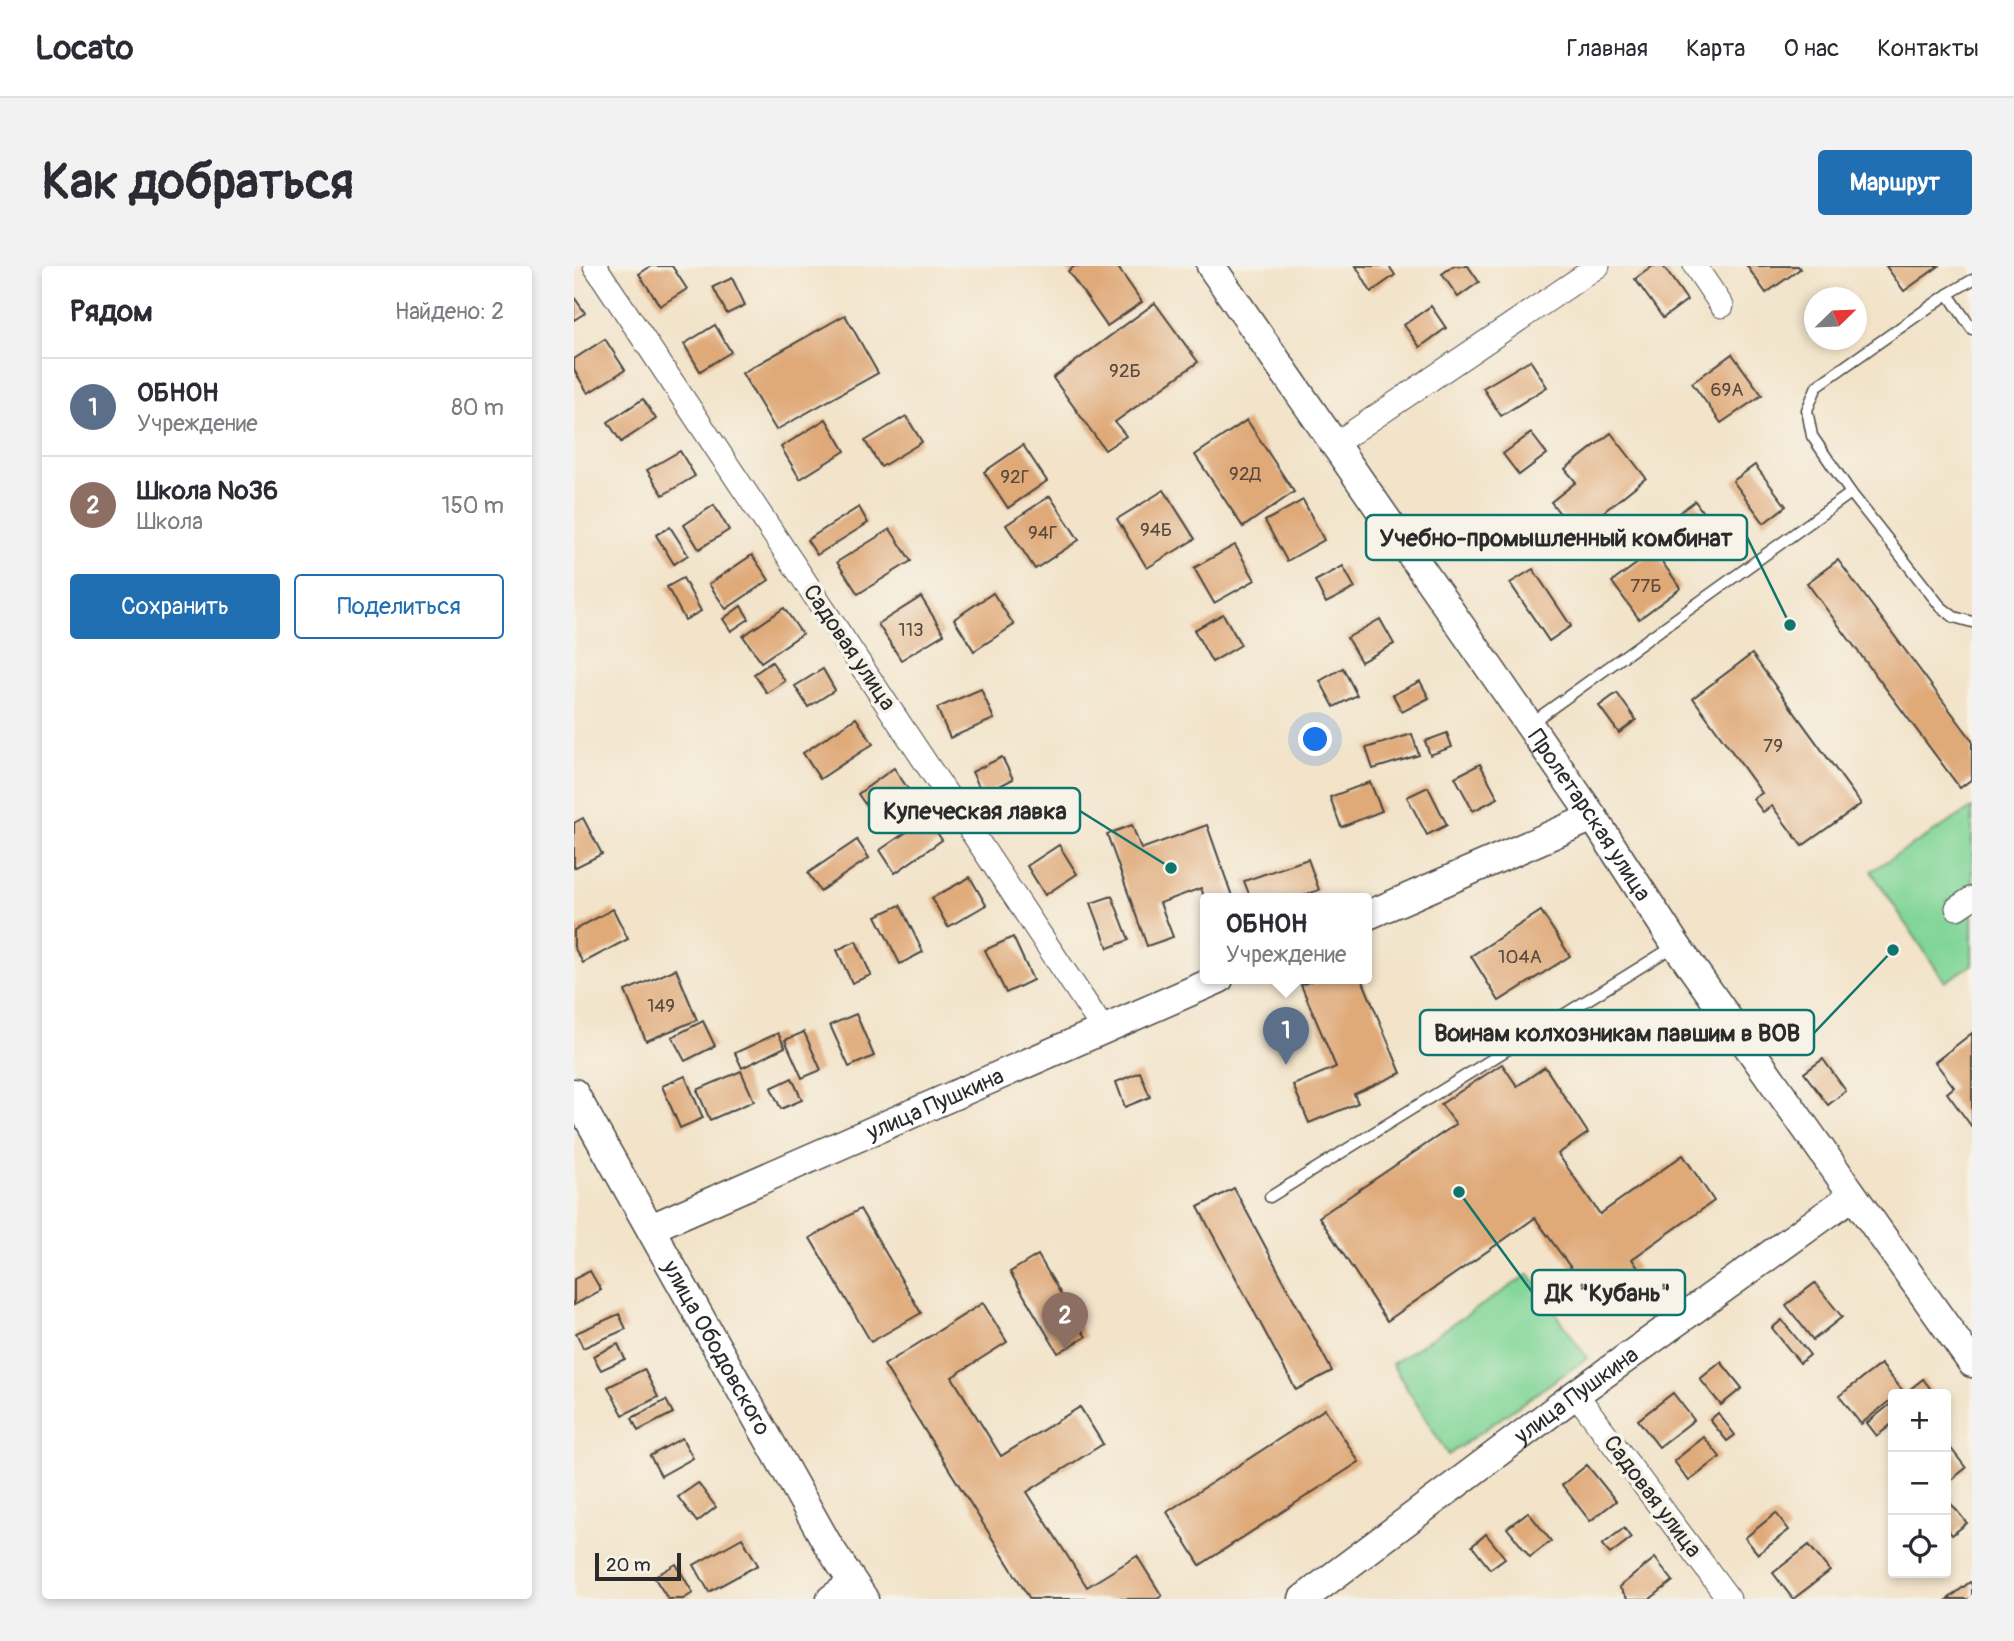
<!DOCTYPE html>
<html lang="ru">
<meta charset="utf-8">
<style>
body{margin:0;font-family:Pangolin,sans-serif;background:#f2f2f3;color:#2b2b33}
.controls{position:absolute;right:21px;bottom:21px;display:grid;overflow:hidden;border-radius:7px;box-shadow:0 4px 10px #0003}
.controls button{width:63px;height:63px;display:grid;place-items:center;padding:0;border:0;border-bottom:2px solid #e1e1e2;background:#fff;color:#2b2b33;font:35px sans-serif}
.compass{position:absolute;left:1230px;top:21px;width:63px;height:63px;border-radius:50%;background:#fff;box-shadow:0 4px 10px #0003;rotate:67deg}
.scale{position:absolute;left:21px;bottom:18px;width:86px;box-sizing:border-box;padding-left:7px;border:4px solid #2b2b2b;border-top:0;font-size:19px;line-height:24px;white-space:nowrap;color:#2b2b2b;-webkit-text-stroke:5px #f7f3e8;paint-order:stroke}
.you{position:absolute;left:742px;top:474px;width:24px;height:24px;margin:-18px;border:5px solid #fff;border-radius:50%;background:#1a73e8;box-shadow:0 0 0 10px #1a73e833}
.badge{display:grid;place-items:center;width:46px;height:46px;border-radius:50%;background:#1f6fb2;color:#fff;font-size:23px;font-weight:700}
.pin{position:absolute;translate:-50% -58px;filter:drop-shadow(0 2px 4px #0008)}
.pin::after{content:'';position:absolute;top:37px;width:24px;height:21px;background:inherit;clip-path:polygon(0 0,100% 0,50% 100%)}
.popup{position:absolute;left:626px;top:627px;width:172px;height:91px;box-sizing:border-box;display:grid;place-content:center;border-radius:7px;background:#fff;filter:drop-shadow(0 2px 5px #0005);font-size:23px;white-space:nowrap;color:#7c7c81}
.popup b{font-size:26px;color:#2b2b33}
.popup::after{content:'';position:absolute;left:50%;top:100%;margin-left:-14px;border:14px solid transparent;border-top-color:#fff}
.list{margin:0;padding:0;list-style:none}
h2{display:flex;justify-content:space-between;align-items:center;height:91px;margin:0;padding:0 28px;font-size:30px}
h2 small{font-size:23px;font-weight:400;color:#7c7c81}
.list li{display:grid;grid-template-columns:46px 1fr auto;gap:21px;align-items:center;box-sizing:border-box;height:98px;padding:0 28px;border-top:2px solid #e1e1e2}
.list b{display:block;font-size:26px;white-space:nowrap}
.list p{margin:0;font-size:23px;white-space:nowrap;color:#7c7c81}
.list em{font-size:23px;font-style:normal;color:#7c7c81}
.actions{display:flex;gap:14px;padding:21px 28px}
.actions a{flex:1;padding:16px 0;border:2px solid #1f6fb2;border-radius:7px;text-align:center;font-size:24px;color:#1f6fb2}
.actions .main{background:#1f6fb2;color:#fff}
.icon{flex:none;width:38px;height:38px;fill:none;stroke:currentColor;stroke-width:2;stroke-linecap:round;stroke-linejoin:round}
.map{position:relative;flex:none;width:1398px;height:1333px;overflow:hidden;border-radius:7px}
header{display:flex;align-items:center;gap:42px;box-sizing:border-box;height:98px;padding:0 35px;background:#fff;border-bottom:2px solid #e1e1e2}
header strong{font-size:33px}
nav{display:flex;gap:38px;margin-inline-start:auto;font-size:24px}
.intro{display:flex;align-items:center;justify-content:space-between;box-sizing:border-box;height:168px;padding:0 42px}
h1{margin:0;font-size:49px}
.button{padding:18px 32px;border-radius:7px;background:#1f6fb2;color:#fff;font-size:24px;font-weight:700}
main{display:flex;gap:42px;padding:0 42px}
aside{flex:1;background:#fff;border-radius:7px;box-shadow:0 4px 10px #0003}
.map>svg:first-child{display:block}
.green{fill:#80d597;stroke:#568061;stroke-width:2}
.building{fill:#dfa978}
.lines{fill:none;stroke-linecap:round;stroke-linejoin:round}
.service-casing{stroke:#494743;stroke-width:13}
.minor-casing{stroke:#494743;stroke-width:25}
.tertiary-casing{stroke:#494743;stroke-width:31}
.service{stroke:#fff;stroke-width:10}
.minor{stroke:#fff;stroke-width:23}
.tertiary{stroke:#fff;stroke-width:28}
.labels{text-anchor:middle;stroke-width:7;stroke-linejoin:round;paint-order:stroke}
.number-label{font-size:19px;fill:#584a3e}
.street-label{font-size:23px;fill:#2b2b2b;stroke:#f7f3e8}
.leader{fill:none;stroke:#0f766e;stroke-width:2.5}
.callout-dot{fill:#0f766e;stroke:#f7f3e8;stroke-width:2.5}
.callout{fill:#f7f3e8;stroke:#0f766e;stroke-width:2.5}
.callout-label{font-size:24px;text-anchor:middle;font-weight:bold;fill:#2b2b2b}
</style>
<header>
<strong>Locato</strong>
<nav><a>Главная</a><a>Карта</a><a>О нас</a><a>Контакты</a></nav>
</header>
<div class="intro"><h1>Как добраться</h1><a class="button">Маршрут</a></div>
<main>
<aside>
<h2>Рядом<small>Найдено: 2</small></h2>
<ul class="list">
<li><span class="badge" style="background:#5c6f8a">1</span><div><b>ОБНОН</b><p>Учреждение</p></div><em>80 m</em></li>
<li><span class="badge" style="background:#8d6e63">2</span><div><b>Школа №36</b><p>Школа</p></div><em>150 m</em></li>
</ul>
<div class="actions"><a class="main">Сохранить</a><a>Поделиться</a></div>
</aside>
<div class="map">
<svg width="1398" height="1333" viewBox="0 0 1398 1333">
<rect width="100%" height="100%" fill="#f7f3e8"/>
<filter id="ink" filterUnits="userSpaceOnUse"><feTurbulence type="fractalNoise" baseFrequency=".0143" numOctaves="2"/><feDisplacementMap in="SourceGraphic" scale="14" xChannelSelector="R" yChannelSelector="G"/><feConvolveMatrix kernelMatrix="1 2 1 2 8 2 1 2 1" color-interpolation-filters="sRGB"/></filter>
<filter id="wash" filterUnits="userSpaceOnUse"><feTurbulence type="fractalNoise" baseFrequency=".00686" numOctaves="4" result="noise"/><feDisplacementMap in="SourceGraphic" scale="28" xChannelSelector="R" yChannelSelector="G"/><feGaussianBlur stdDeviation="1.57" result="paint"/><feColorMatrix in="noise" values="0 0 0 0 0 0 0 0 0 0 0 0 0 0 0 0 0 1.4 0 .05"/><feComposite in="paint" operator="in"/></filter>
<g filter="url(#wash)">
<rect width="100%" height="100%" fill="#f2e3c9"/>
<!-- green -->
<g class="green">
<path d="M1398,542V620L1373,636L1386,654L1398,647V699L1371,716L1297,605Z"/>
<path d="M955,1008L1013,1092L874,1189L818,1098Z"/>
</g>
<g id="blocks">
<!-- building -->
<g class="building">
<path d="M77,0H98L113,23L86,40L65,8Z"/>
<path d="M501,0H543L568,36L533,60L494,5Z"/>
<path d="M782,0H815L821,9L797,26Z"/>
<path d="M879,0H894L905,16L884,31L868,8Z"/>
<path d="M1079,0H1089L1113,34L1089,52L1061,13Z"/>
<path d="M1173,0H1224L1226,3L1192,27Z"/>
<path d="M1312,0H1365L1330,25Z"/>
<path d="M158,12L171,39L153,48L139,21Z"/>
<path d="M0,31L11,47L0,54Z"/>
<path d="M581,37L624,96L541,156L552,170L531,184L479,112Z"/>
<path d="M857,40L872,62L846,81L830,59Z"/>
<path d="M271,49L304,107L202,164L168,107Z"/>
<path d="M141,59L157,86L126,105L110,78Z"/>
<path d="M31,73L51,104L14,127L0,104V93Z"/>
<path d="M1158,88L1188,129L1147,157L1118,117Z"/>
<path d="M956,94L973,121L927,150L909,122Z"/>
<path d="M69,133L82,153L47,176L34,156Z"/>
<path d="M332,150L348,176L307,201L291,175Z"/>
<path d="M252,153L271,185L226,213L207,181Z"/>
<path d="M673,154L720,226L669,261L621,189Z"/>
<path d="M957,167L973,188L945,209L929,188Z"/>
<path d="M1037,167L1072,212L1002,268L977,236L1002,216L991,203Z"/>
<path d="M449,179L473,215L434,242L410,206Z"/>
<path d="M106,185L121,210L89,229L73,204Z"/>
<path d="M1181,199L1212,240L1190,257L1159,215Z"/>
<path d="M590,224L621,273L573,302L543,253Z"/>
<path d="M476,230L505,274L461,303L432,259Z"/>
<path d="M729,234L750,274L713,295L691,255Z"/>
<path d="M1121,235L1130,248L1108,265L1098,252Z"/>
<path d="M140,239L155,264L125,283L110,259Z"/>
<path d="M285,241L294,257L243,289L233,274Z"/>
<path d="M96,261L114,289L100,298L82,269Z"/>
<path d="M316,263L337,295L284,328L263,296Z"/>
<path d="M661,279L681,314L640,337L620,302Z"/>
<path d="M1080,285L1107,322L1065,353L1038,316Z"/>
<path d="M178,289L195,314L152,343L135,318Z"/>
<path d="M1264,294L1398,474V513L1386,522L1233,317Z"/>
<path d="M769,300L781,322L752,337L741,315Z"/>
<path d="M959,303L997,360L975,375L936,317Z"/>
<path d="M109,312L127,345L111,354L93,321Z"/>
<path d="M419,327L440,359L400,385L380,353Z"/>
<path d="M347,331L370,368L327,394L304,358Z"/>
<path d="M167,340L175,353L157,365L149,353Z"/>
<path d="M210,342L228,368L187,396L169,370Z"/>
<path d="M649,348L667,379L638,396L620,364Z"/>
<path d="M806,353L820,378L787,396L773,372Z"/>
<path d="M1178,388L1287,538L1228,580L1198,540L1189,546L1179,533L1188,527L1119,432Z"/>
<path d="M198,396L211,415L193,427L180,408Z"/>
<path d="M769,402L783,429L760,441L746,415Z"/>
<path d="M249,403L261,424L234,441L221,420Z"/>
<path d="M846,415L855,432L828,446L819,429Z"/>
<path d="M407,423L420,453L376,472L363,442Z"/>
<path d="M1043,427L1062,454L1045,467L1025,440Z"/>
<path d="M282,452L299,478L246,513L229,487Z"/>
<path d="M873,467L878,481L856,489L851,475Z"/>
<path d="M838,468L845,489L799,503L792,482Z"/>
<path d="M428,491L439,513L409,529L398,506Z"/>
<path d="M906,498L924,532L899,545L881,511Z"/>
<path d="M320,502L334,523L298,548L284,528Z"/>
<path d="M796,516L808,545L767,561L756,531Z"/>
<path d="M854,521L873,559L853,569L833,531Z"/>
<path d="M448,525L462,550L433,566L419,540Z"/>
<path d="M9,552L28,588L0,602V557Z"/>
<path d="M353,552L368,574L321,607L306,584Z"/>
<path d="M558,559L567,583L633,559L659,633H631L627,622L586,637L599,671L573,680L533,568Z"/>
<path d="M283,574L295,592L246,625L234,607Z"/>
<path d="M485,579L503,608L471,629L453,600Z"/>
<path d="M734,593L745,624L720,633H677L670,615Z"/>
<path d="M396,611L412,639L374,661L358,632Z"/>
<path d="M538,630L555,674L534,682L517,637Z"/>
<path d="M326,639L349,686L326,698L302,650Z"/>
<path d="M39,643L54,673L9,697L0,681V664Z"/>
<path d="M967,645L996,690L925,735L897,690Z"/>
<path d="M439,671L459,714L432,727L411,684Z"/>
<path d="M282,675L297,709L278,717L263,684Z"/>
<path d="M102,703L123,754L72,775L51,725Z"/>
<path d="M742,713H788L827,807L780,828L784,837L735,857L719,819L762,801L727,719Z"/>
<path d="M282,748L300,790L275,801L256,759Z"/>
<path d="M129,755L141,780L111,795L98,771Z"/>
<path d="M230,766L247,804L228,812L211,774Z"/>
<path d="M204,767L211,781L168,802L161,787Z"/>
<path d="M1398,767V861L1373,827L1380,821L1361,796Z"/>
<path d="M1249,793L1272,825L1254,839L1230,807Z"/>
<path d="M928,798L943,820L971,801L1014,867L984,888L1026,948L1109,889L1140,935L1058,993L1064,1002L1020,1034L961,952L813,1055L745,951L882,858L867,838Z"/>
<path d="M167,805L180,835L136,854L123,824Z"/>
<path d="M566,806L576,831L551,841L542,816Z"/>
<path d="M111,810L129,852L106,862L88,820Z"/>
<path d="M218,812L228,834L207,843L197,822Z"/>
<path d="M660,922L758,1105L722,1124L624,941Z"/>
<path d="M286,943L347,1047L297,1076L236,972Z"/>
<path d="M464,989L512,1071L484,1087L436,1006Z"/>
<path d="M16,1005L27,1024L0,1039V1013Z"/>
<path d="M1241,1017L1268,1051L1239,1074L1212,1039Z"/>
<path d="M409,1037L433,1076L378,1111L427,1190L506,1141L529,1178L453,1226L513,1321L563,1290L588,1330L583,1333H456L310,1099Z"/>
<path d="M45,1048L52,1063L9,1082L2,1067Z"/>
<path d="M1208,1054L1236,1089L1226,1097L1198,1062Z"/>
<path d="M44,1078L51,1093L27,1104L19,1090Z"/>
<path d="M1147,1096L1168,1122L1147,1139L1126,1113Z"/>
<path d="M1307,1098L1329,1125L1319,1128V1132L1287,1158L1265,1130Z"/>
<path d="M70,1103L84,1131L49,1149L34,1121Z"/>
<path d="M1349,1113L1359,1126L1355,1128H1330Z"/>
<path d="M1099,1127L1120,1154L1085,1181L1064,1154Z"/>
<path d="M92,1134L99,1147L64,1165L58,1152Z"/>
<path d="M1319,1136V1157L1303,1170L1293,1157Z"/>
<path d="M751,1143L785,1196L626,1299L593,1246Z"/>
<path d="M1144,1147L1161,1169L1153,1175L1136,1154Z"/>
<path d="M1130,1171L1146,1191L1115,1215L1100,1195Z"/>
<path d="M108,1172L119,1192L87,1210L76,1190Z"/>
<path d="M1372,1176L1392,1202L1372,1218Z"/>
<path d="M1013,1199L1042,1235L1016,1255L988,1219Z"/>
<path d="M124,1217L142,1241L123,1256L104,1231Z"/>
<path d="M1374,1234L1393,1257L1378,1269L1372,1261V1236Z"/>
<path d="M954,1246L977,1275L956,1291L933,1262Z"/>
<path d="M1202,1247L1215,1264L1184,1288L1171,1272Z"/>
<path d="M1050,1262L1057,1272L1036,1288L1028,1279Z"/>
<path d="M912,1268L931,1292L916,1303L898,1280Z"/>
<path d="M168,1272L184,1299L135,1326L120,1299Z"/>
<path d="M1235,1279L1256,1305L1219,1333L1199,1307Z"/>
<path d="M1081,1292L1099,1315L1076,1333H1054L1045,1321Z"/>
<path d="M102,1298L119,1327L109,1333H94L80,1311Z"/>
<path d="M1396,1316L1398,1319V1333H1374Z"/>
</g>
</g>
</g>
<g filter="url(#ink)">
<use href="#blocks" fill-opacity="0" stroke="#494743" stroke-width="2"/>
<g class="lines">
<defs>
<g id="service">
<path d="M1398,14L1374,28L1243,120L1233,144L1238,170L1277,227L1367,341L1380,351L1398,356"/>
<path d="M1374,28L1398,63"/>
<path d="M957,457L1277,227"/>
<path d="M696,931L1102,679"/>
</g>
<g id="minor">
<path d="M21,0L529,763"/>
<path d="M1121,0L1148,40"/>
<path d="M761,178L1024,0"/>
<path d="M1383,642L1398,632"/>
<path d="M1002,1128L1155,1333"/>
</g>
<g id="tertiary">
<path id="s1" d="M637,0L1019,551L1102,679L1398,1097"/>
<path d="M792,650L1019,551"/>
<path id="s2" d="M0,827L254,1279L290,1333"/>
<path id="s3" d="M77,962L645,713"/>
<path d="M257,1333L279,1317"/>
<path id="s4" d="M729,1333L1002,1128L1278,930"/>
</g>
</defs>
<!-- service casing -->
<use href="#service" class="service-casing"/>
<!-- minor casing -->
<use href="#minor" class="minor-casing"/>
<!-- tertiary casing -->
<use href="#tertiary" class="tertiary-casing"/>
<!-- service -->
<use href="#service" class="service"/>
<!-- minor -->
<use href="#minor" class="minor"/>
<!-- tertiary -->
<use href="#tertiary" class="tertiary"/>
</g>
</g>
<g class="labels">
<!-- number labels -->
<g class="number-label">
<text x="551" y="111">92Б</text>
<text x="1153" y="130">69А</text>
<text x="671" y="214">92Д</text>
<text x="441" y="217">92Г</text>
<text x="582" y="270">94Б</text>
<text x="469" y="273">94Г</text>
<text x="1072" y="326">77Б</text>
<text x="337" y="370">113</text>
<text x="1199" y="486">79</text>
<text x="946" y="697">104А</text>
<text x="87" y="746">149</text>
</g>
<!-- street labels -->
<g class="street-label">
<text transform="translate(276 381) rotate(56)" y="8">Садовая улица</text>
<text dy="8" stroke="none"><textPath href="#s1" startOffset="667">Пролетарская улица</textPath></text>
<text dy="8" stroke="none"><textPath href="#s3" startOffset="310">улица Пушкина</textPath></text>
<text dy="8" stroke="none"><textPath href="#s2" startOffset="292">улица Ободовского</textPath></text>
<text dy="8" stroke="none"><textPath href="#s4" startOffset="341">улица Пушкина</textPath></text>
<text transform="translate(1079 1230) rotate(53)" y="8">Садовая улица</text>
</g>
</g>
<!-- callouts -->
<path class="leader" d="M1216 359L1173 271M597 602L506 545M1319 684L1240 767M885 926L958 1026"/>
<g class="callout-dot">
<circle cx="1216" cy="359" r="7"/>
<circle cx="597" cy="602" r="7"/>
<circle cx="1319" cy="684" r="7"/>
<circle cx="885" cy="926" r="7"/>
</g>
<g class="callout">
<rect x="792" y="249" width="381" height="45" rx="7"/>
<rect x="295" y="522" width="211" height="45" rx="7"/>
<rect x="846" y="744" width="394" height="45" rx="7"/>
<rect x="958" y="1004" width="153" height="45" rx="7"/>
</g>
<g class="callout-label">
<text x="982" y="280">Учебно-промышленный комбинат</text>
<text x="401" y="553">Купеческая лавка</text>
<text x="1043" y="775">Воинам колхозникам павшим в ВОВ</text>
<text x="1034" y="1035">ДК "Кубань"</text>
</g>
</svg>
<div class="controls">
<button>+</button>
<button>−</button>
<button><svg class="icon" aria-label="locate" viewBox="0 0 24 24"><circle cx="12" cy="12" r="6"/><path d="M12 2v4M12 18v4M2 12h4M18 12h4"/></svg></button>
</div>
<svg class="compass" viewBox="-18 -18 36 36"><path d="M0-13l5 13h-10z" fill="#e53935"/><path d="M0 13l5-13h-10z" fill="#7c7c81"/></svg>
<div class="scale">20 m</div>
<div class="you"></div>
<div class="pin badge" style="left:712px;top:799px;background:#5c6f8a">1</div>
<div class="popup"><b>ОБНОН</b>Учреждение</div>
<div class="pin badge" style="left:491px;top:1084px;background:#8d6e63">2</div>
</div>
</main>
